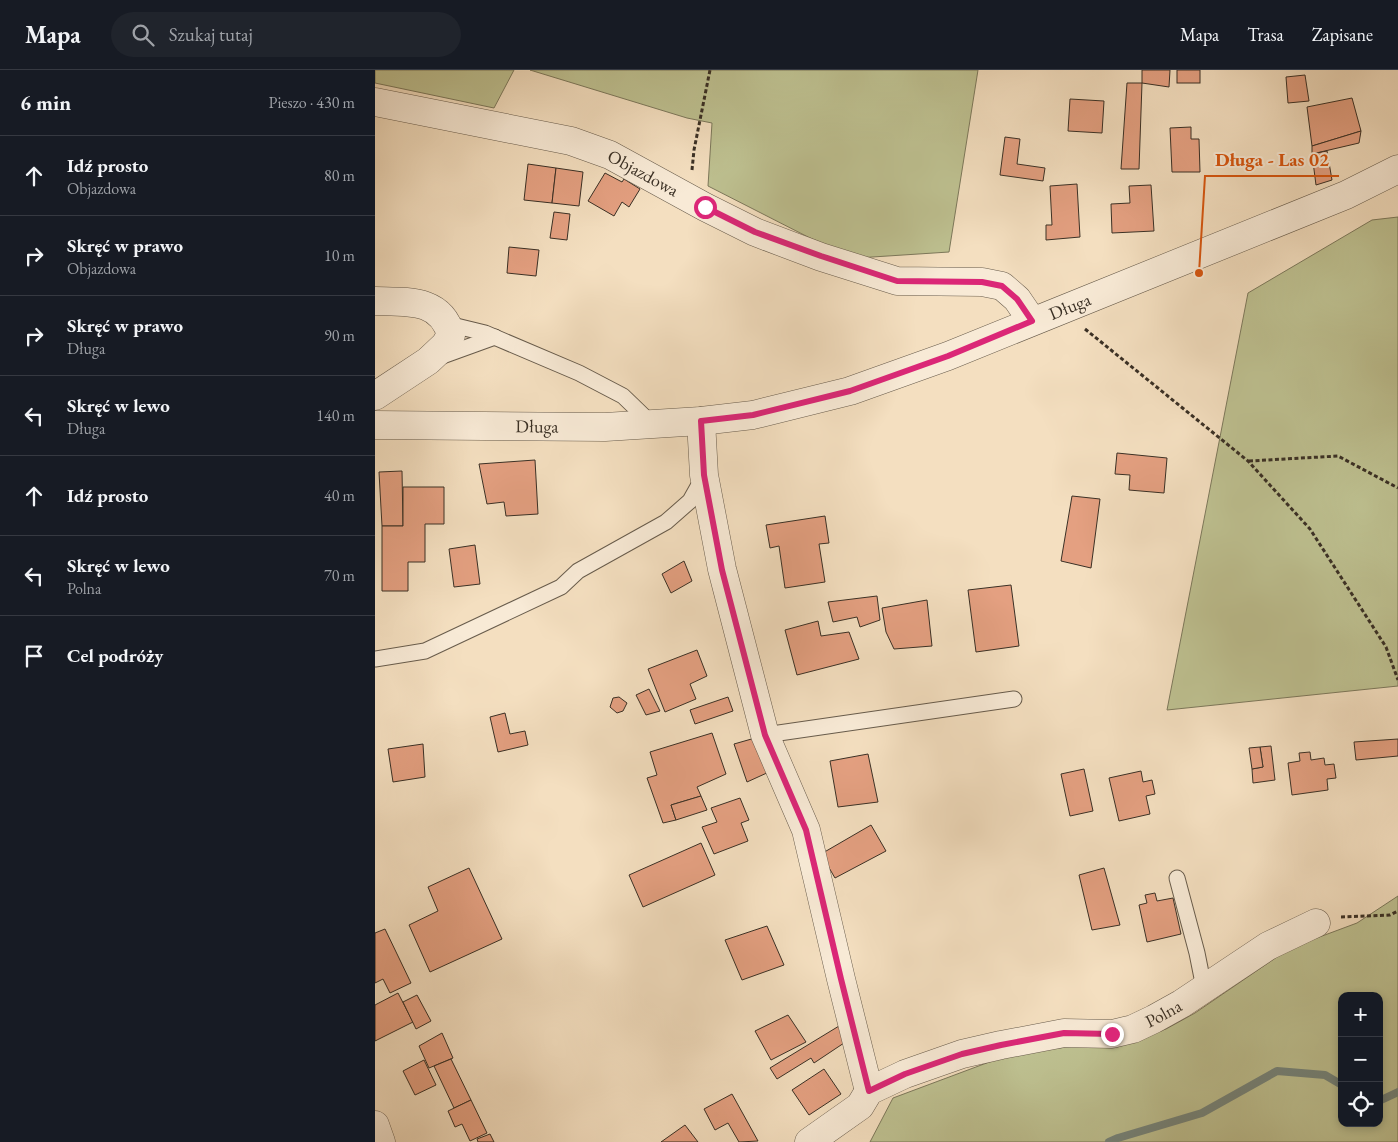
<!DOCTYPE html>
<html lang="pl">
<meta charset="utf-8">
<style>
body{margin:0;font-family:"EB Garamond",serif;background:#20242c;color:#f1f3f6}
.controls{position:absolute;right:15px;bottom:15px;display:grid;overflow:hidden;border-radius:10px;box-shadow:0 2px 8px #0003}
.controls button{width:45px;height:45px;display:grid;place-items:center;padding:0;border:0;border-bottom:1px solid #363941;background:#171b24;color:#f1f3f6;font:25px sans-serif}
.stop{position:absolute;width:15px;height:15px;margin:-11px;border:4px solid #db2777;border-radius:50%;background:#fff}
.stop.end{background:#db2777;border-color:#fff;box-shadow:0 1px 5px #0008}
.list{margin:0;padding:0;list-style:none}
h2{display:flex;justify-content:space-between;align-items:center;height:65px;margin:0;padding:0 20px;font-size:21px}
h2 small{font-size:16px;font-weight:400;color:#9ea1a6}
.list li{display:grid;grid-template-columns:32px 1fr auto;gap:15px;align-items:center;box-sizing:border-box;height:80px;padding:0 20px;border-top:1px solid #363941}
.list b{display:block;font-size:19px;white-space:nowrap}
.list p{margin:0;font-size:16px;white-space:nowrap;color:#9ea1a6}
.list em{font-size:16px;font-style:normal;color:#9ea1a6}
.icon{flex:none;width:28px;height:28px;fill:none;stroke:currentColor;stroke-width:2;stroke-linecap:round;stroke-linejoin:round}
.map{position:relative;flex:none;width:1023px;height:1072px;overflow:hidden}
header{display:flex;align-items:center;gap:30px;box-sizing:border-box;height:70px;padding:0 25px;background:#171b24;border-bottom:1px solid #363941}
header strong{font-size:24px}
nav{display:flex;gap:28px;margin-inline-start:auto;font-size:18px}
.search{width:350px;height:45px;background:#20242c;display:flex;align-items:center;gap:12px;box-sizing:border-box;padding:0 18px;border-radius:28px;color:#9ea1a6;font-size:19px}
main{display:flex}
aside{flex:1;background:#171b24}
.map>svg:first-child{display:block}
.green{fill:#bec191;stroke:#7c785b;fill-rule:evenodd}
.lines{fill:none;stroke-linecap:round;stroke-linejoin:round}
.stream{stroke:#75847b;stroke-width:8}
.building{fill:#e4a081;stroke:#3a3025}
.service-casing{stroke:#685c4c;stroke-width:17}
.minor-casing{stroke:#685c4c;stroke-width:29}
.tertiary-casing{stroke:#685c4c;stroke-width:29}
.path{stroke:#3a3025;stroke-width:3;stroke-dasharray:4 2.5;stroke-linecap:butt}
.service{stroke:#f8ead6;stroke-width:15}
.minor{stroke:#f8ead6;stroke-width:28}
.tertiary{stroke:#f8ead6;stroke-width:28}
.route{stroke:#db2777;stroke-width:6}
.labels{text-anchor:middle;stroke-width:4;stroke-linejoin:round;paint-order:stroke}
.street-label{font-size:18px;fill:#3a3025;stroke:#f8ead6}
.leader{fill:none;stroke:#d7550e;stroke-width:2}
.callout-dot{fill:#d7550e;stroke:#f8ead6;stroke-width:2}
.callout-label{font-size:19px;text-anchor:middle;font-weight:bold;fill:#d7550e;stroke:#f8ead6;stroke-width:4;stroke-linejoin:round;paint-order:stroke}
</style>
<header>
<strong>Mapa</strong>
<div class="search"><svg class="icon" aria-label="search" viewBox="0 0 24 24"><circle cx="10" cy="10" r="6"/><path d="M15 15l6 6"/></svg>Szukaj tutaj</div>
<nav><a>Mapa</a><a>Trasa</a><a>Zapisane</a></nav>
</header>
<main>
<aside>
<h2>6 min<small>Pieszo · 430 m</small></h2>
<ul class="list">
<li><svg class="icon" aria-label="ahead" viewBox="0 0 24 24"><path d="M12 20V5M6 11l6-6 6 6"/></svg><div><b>Idź prosto</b><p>Objazdowa</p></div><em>80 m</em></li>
<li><svg class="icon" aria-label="right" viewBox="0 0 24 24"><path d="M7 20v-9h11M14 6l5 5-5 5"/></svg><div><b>Skręć w prawo</b><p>Objazdowa</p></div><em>10 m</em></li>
<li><svg class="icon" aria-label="right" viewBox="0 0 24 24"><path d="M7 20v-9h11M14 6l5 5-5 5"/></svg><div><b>Skręć w prawo</b><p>Długa</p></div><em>90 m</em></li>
<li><svg class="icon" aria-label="left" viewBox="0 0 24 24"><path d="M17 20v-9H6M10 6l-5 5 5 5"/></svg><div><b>Skręć w lewo</b><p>Długa</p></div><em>140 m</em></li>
<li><svg class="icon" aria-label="ahead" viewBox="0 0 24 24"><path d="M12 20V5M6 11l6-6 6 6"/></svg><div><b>Idź prosto</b></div><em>40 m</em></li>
<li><svg class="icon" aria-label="left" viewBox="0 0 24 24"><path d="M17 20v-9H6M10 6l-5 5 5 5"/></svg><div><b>Skręć w lewo</b><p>Polna</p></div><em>70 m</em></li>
<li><svg class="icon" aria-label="arrive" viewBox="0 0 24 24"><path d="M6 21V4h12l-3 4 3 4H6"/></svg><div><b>Cel podróży</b></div></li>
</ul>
</aside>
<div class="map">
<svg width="1023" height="1072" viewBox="0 0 1023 1072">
<rect width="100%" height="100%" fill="#f4dfc0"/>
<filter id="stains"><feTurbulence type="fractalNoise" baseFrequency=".004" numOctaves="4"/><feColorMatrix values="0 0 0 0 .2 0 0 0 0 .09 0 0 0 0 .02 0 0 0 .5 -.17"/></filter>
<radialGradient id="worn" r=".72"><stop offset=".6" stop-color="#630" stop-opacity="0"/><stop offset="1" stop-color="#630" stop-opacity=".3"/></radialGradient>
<!-- green -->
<g class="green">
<path d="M0,0H139L119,38L0,13Z"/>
<path d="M155,0H603L574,182L482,188L435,168L333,116L337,53L312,48Z"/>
<path d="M1023,147V616L792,640L873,223L997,150Z"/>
<path d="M1023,826V1072H495L518,1028L625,988L649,982L744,971L791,959L820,943L915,878L982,853ZM967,926H1004V1053H967Z"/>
</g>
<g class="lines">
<!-- stream -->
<g class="stream">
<path d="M1004,1031L1023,1022"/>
<path d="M734,1072L743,1068L827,1043L902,1001L950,1005L967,1015"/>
</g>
</g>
<!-- building -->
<g class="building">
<path d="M767,0H795L794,17L767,13Z"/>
<rect x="802" y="0" width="23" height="13"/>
<path d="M930,5L934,31L913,33L911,7Z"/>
<path d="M752,13H767L764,99H746Z"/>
<path d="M977,28L986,61L937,76L932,37Z"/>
<path d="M695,29L729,31L727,63L693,61Z"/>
<path d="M816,57V69H824L825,102H797L795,58Z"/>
<path d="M986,61L984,73L937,84V76Z"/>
<path d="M630,67L645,69L642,94L670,98L668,111L625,105Z"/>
<path d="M952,81L957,110L941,115L937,84Z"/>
<path d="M153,94L181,98L177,133L149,130Z"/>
<path d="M181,98L208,102L204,136L177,133Z"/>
<path d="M230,103L247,112L249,109L265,119L254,137L247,132L239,146L213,131Z"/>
<path d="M702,114L705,167L671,170V155H677L675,116Z"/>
<path d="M776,115L779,161L737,163L736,134L755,133L754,116Z"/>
<path d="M179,142L195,144L192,170L175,168Z"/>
<path d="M134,177L164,180L161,206L132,203Z"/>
<path d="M742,383L792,388L789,423L754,420L755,405L740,404Z"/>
<path d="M160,390L163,444L131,446L129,432L112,434L104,394Z"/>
<path d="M27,401L28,456H7L4,402Z"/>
<path d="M28,417H69V454H50V492H33V521H7V456H28Z"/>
<path d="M697,426L725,429L716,498L686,491Z"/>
<path d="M450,446L454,473L444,474L450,512L410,518L404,476L395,478L391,455Z"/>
<path d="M100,475L105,514L79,517L74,479Z"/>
<path d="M309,491L317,511L296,523L287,504Z"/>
<path d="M636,515L644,576L601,582L593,520Z"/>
<path d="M502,526L505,550L485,557L482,547L458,552L453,532Z"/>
<path d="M552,530L557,576L519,579L511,562L507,538Z"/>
<path d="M443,551L446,566L474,562L484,589L422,605L410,560Z"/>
<path d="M322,580L332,606L315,614L321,629L290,642L273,599Z"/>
<path d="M274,619L285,641L271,645L261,625Z"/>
<path d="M244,627L252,633L248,641L242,643L235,637L238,628Z"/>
<path d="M353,627L358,641L320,654L315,640Z"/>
<path d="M130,643L135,664L150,661L153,675L123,682L115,647Z"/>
<path d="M337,663L351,704L322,717L326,726L296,735L301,750L288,753L272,708L282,705L275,682Z"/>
<path d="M380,668L394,702L372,712L359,674Z"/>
<path d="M1023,669V686L981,690L979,672Z"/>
<path d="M48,674L50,707L18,712L13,679Z"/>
<path d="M896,676L900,710L878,713L877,699L888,697L885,677Z"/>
<path d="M885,677L888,697L877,699L874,678Z"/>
<path d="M935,682L936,690L949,688L950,695L959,694L961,708L952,709L953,720L917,725L913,693L925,691L924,683Z"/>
<path d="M493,684L503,732L463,737L455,691Z"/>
<path d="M709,699L718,741L695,746L686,704Z"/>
<path d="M766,701L768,712L777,710L780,724L771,726L775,744L744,751L734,708Z"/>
<path d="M326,726L332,740L301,750L296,735Z"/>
<path d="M365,728L374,750L366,753L373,771L339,784L327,757L342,752L336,738Z"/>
<path d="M496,755L511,781L460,808L446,784Z"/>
<path d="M326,773L340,805L268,837L254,805Z"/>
<path d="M94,798L127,869L55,902L34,855L63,841L53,817Z"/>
<path d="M729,798L745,855L717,860L704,805Z"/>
<path d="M780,823L782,831L798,828L806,864L772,872L764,835L772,833L770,825Z"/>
<path d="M392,856L409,895L367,910L350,870Z"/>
<path d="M10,859L36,913L15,923L8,909L0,913V863Z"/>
<path d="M23,923L38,952L0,971V935Z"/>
<path d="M42,925L56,951L41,959L28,932Z"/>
<path d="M413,945L431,972L396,990L380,961Z"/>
<path d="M464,956L469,973L439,993L436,988L402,1009L395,998Z"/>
<path d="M67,963L78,988L54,998L44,976Z"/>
<path d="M76,989L96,1030L79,1038L59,996Z"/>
<path d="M49,990L61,1015L40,1025L28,1001Z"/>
<path d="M449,999L466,1024L434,1045L417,1020Z"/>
<path d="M357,1024L383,1071L364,1072L353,1053L340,1060L329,1039Z"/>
<path d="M96,1030L112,1063L95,1071L87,1054L80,1057L73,1041Z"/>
<path d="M310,1055L323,1072H286Z"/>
<path d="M115,1064L119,1072H103L102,1069Z"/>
</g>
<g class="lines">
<defs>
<g id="service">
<path d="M73,254L110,263L204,303L248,326L277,354"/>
<path d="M62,288L120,267"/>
<path d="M0,589L50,581L186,517L203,501L291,452L315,431L329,406"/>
<path d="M390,665L639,629"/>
<path d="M802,808L822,883L829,918"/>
</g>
<g id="minor">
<path id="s1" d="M0,32L196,71L235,85L330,137L380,162L446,187L522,211L607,212L627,216L642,229L657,251"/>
<path d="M0,231C32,232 66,228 76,265L70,275L53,291L0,326"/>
<path d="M326,351L329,405L347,499L390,665L431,760L466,909L494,1021"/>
<path d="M0,1055L6,1072"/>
<path id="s2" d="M434,1072L485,1036L494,1021L530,1004L587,984L626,975L689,963L737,964L758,959L779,949L806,934L893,876L941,853"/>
</g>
<g id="tertiary">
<path id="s3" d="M0,355L230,357L326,351L378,345L475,321L573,286L971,125L1023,99"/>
</g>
</defs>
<!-- service casing -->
<use href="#service" class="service-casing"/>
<!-- minor casing -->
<use href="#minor" class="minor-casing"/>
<!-- tertiary casing -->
<use href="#tertiary" class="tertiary-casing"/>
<!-- path -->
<g class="path">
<path d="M317,100L319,80L335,0"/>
<path d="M710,259L873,391L935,459L1011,577L1023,610"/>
<path d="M874,391L963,386L1023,418"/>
<path d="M966,847L1015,845L1023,841"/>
</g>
<!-- service -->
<use href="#service" class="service"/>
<!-- minor -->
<use href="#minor" class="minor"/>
<!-- tertiary -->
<use href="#tertiary" class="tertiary"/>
</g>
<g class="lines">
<!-- route -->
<path class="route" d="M330,137L380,162L446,186L522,211L607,212L627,216L642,229L657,251L573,286L475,321L378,345L326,351L329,405L347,500L390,665L431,760L466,909L494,1021L530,1004L587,984L626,975L689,963L737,964"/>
</g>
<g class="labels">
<!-- street labels -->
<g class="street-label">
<text dy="6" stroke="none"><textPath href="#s1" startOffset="279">Objazdowa</textPath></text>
<text dy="6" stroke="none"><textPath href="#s3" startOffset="714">Długa</textPath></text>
<text dy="6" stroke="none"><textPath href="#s3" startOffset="162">Długa</textPath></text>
<text dy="6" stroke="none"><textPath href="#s2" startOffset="388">Polna</textPath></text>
</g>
</g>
<!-- callouts -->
<path class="leader" d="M824 203L830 106H964"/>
<circle class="callout-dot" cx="824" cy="203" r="5"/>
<g class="callout-label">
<text x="897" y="96">Długa - Las 02</text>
</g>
<rect width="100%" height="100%" filter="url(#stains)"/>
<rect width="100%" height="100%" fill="url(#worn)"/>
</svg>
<div class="controls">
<button>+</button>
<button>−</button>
<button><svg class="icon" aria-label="locate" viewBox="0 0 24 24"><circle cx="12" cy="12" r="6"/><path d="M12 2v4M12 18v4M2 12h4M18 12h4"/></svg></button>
</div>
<div class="stop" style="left:330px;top:137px"></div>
<div class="stop end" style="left:737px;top:964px"></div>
</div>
</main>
